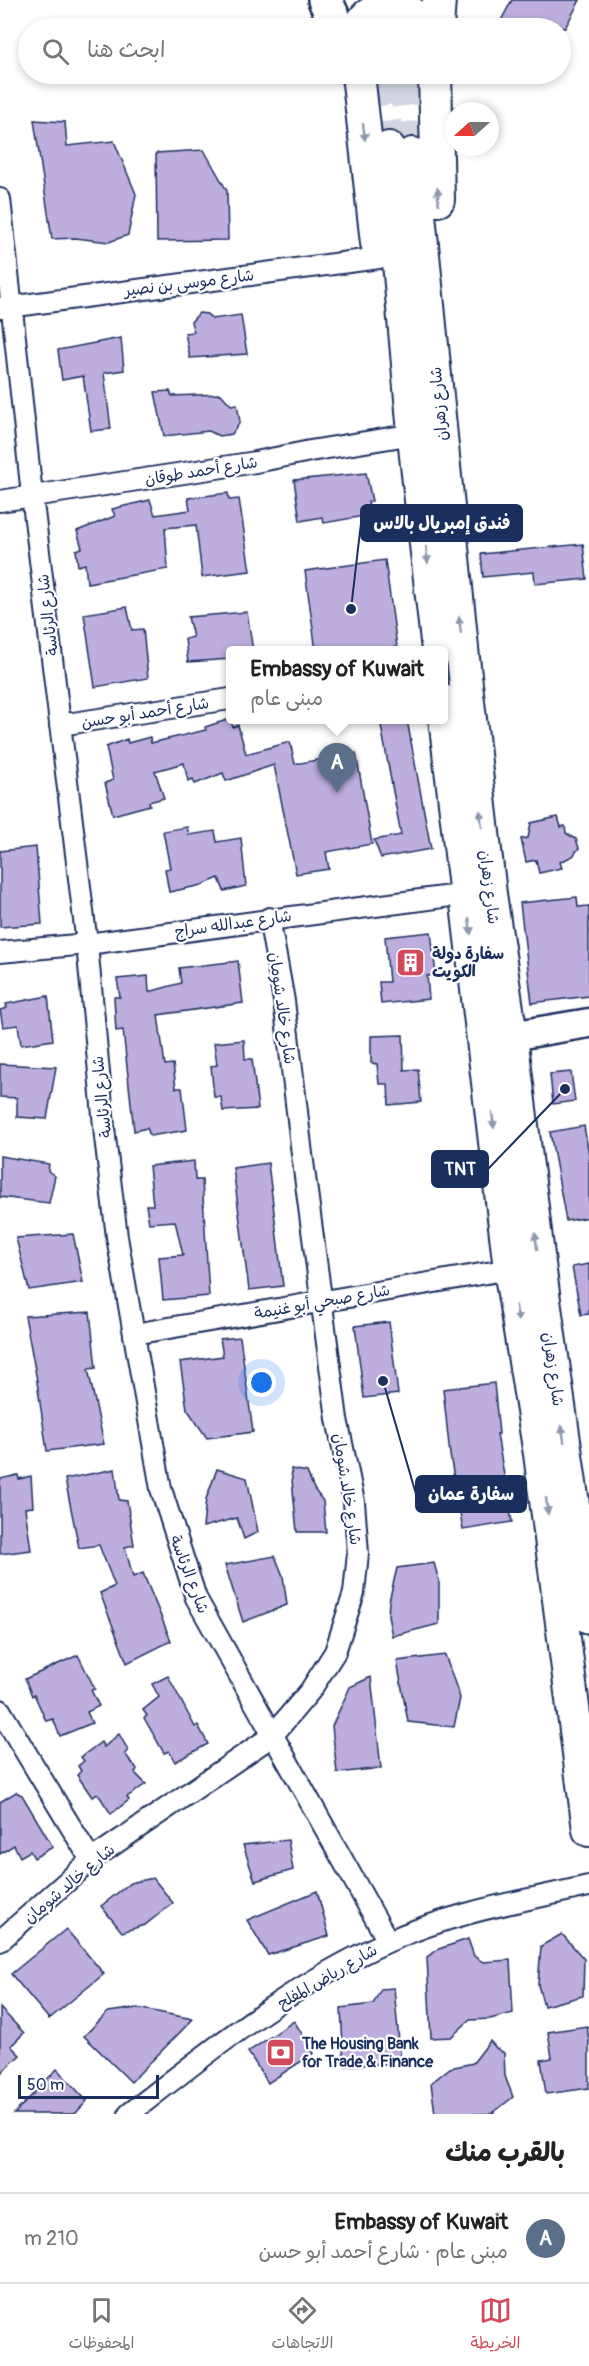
<!DOCTYPE html>
<html lang="ar">
<meta charset="utf-8">
<style>
body{margin:0;font-family:Pangolin,"Playpen Sans Arabic",sans-serif;background:#f2f2f2;color:#222;direction:rtl}
.compass{position:absolute;left:445px;top:102px;width:54px;height:54px;border-radius:50%;background:#fff;box-shadow:0 3px 9px #0003;rotate:249deg}
.scale{position:absolute;left:18px;bottom:15px;width:141px;box-sizing:border-box;padding-left:6px;border:3px solid #1b2f5e;border-top:0;font-size:16px;line-height:21px;white-space:nowrap;color:#1b2f5e;-webkit-text-stroke:4px #fff;paint-order:stroke}
.you{position:absolute;left:262px;top:1383px;width:21px;height:21px;margin:-15px;border:4px solid #fff;border-radius:50%;background:#1a73e8;box-shadow:0 0 0 9px #1a73e833}
.badge{display:grid;place-items:center;width:39px;height:39px;border-radius:50%;background:#d1495b;color:#fff;font-size:20px;font-weight:700}
.pin{position:absolute;translate:-50% -50px;filter:drop-shadow(0 2px 3px #0008)}
.pin::after{content:'';position:absolute;top:32px;width:21px;height:18px;background:inherit;clip-path:polygon(0 0,100% 0,50% 100%)}
.popup{position:absolute;left:226px;top:646px;width:222px;height:78px;box-sizing:border-box;display:grid;place-content:center;border-radius:6px;background:#fff;filter:drop-shadow(0 2px 4px #0005);font-size:20px;white-space:nowrap;color:#767676}
.popup b{font-size:22px;color:#222}
.popup::after{content:'';position:absolute;left:50%;top:100%;margin-left:-12px;border:12px solid transparent;border-top-color:#fff}
.list{margin:0;padding:0;list-style:none}
h2{display:flex;justify-content:space-between;align-items:center;height:78px;margin:0;padding:0 24px;font-size:26px}
h2 small{font-size:20px;font-weight:400;color:#767676}
.list li{display:grid;grid-template-columns:39px 1fr auto;gap:18px;align-items:center;box-sizing:border-box;height:90px;padding:0 24px;border-top:2px solid #e0e0e0}
.list b{display:block;font-size:22px;white-space:nowrap}
.list p{margin:0;font-size:20px;white-space:nowrap;color:#767676}
.list em{font-size:20px;font-style:normal;color:#767676}
.icon{flex:none;width:33px;height:33px;fill:none;stroke:currentColor;stroke-width:2;stroke-linecap:round;stroke-linejoin:round}
.map{position:relative;flex:none;width:589px;height:2114px;overflow:hidden;direction:ltr}
.search{position:absolute;background:#fff;box-shadow:0 3px 9px #0003;left:18px;right:18px;top:18px;height:66px;display:flex;align-items:center;gap:15px;box-sizing:border-box;padding:0 21px;border-radius:33px;color:#767676;font-size:22px}
.sheet{height:168px;background:#fff}
nav{display:flex;justify-content:space-around;align-items:center;box-sizing:border-box;height:84px;border-top:2px solid #e0e0e0;background:#fff;font-size:16px;color:#767676}
nav a{display:grid;justify-items:center;gap:3px}
nav .on{color:#d1495b}
.map>svg:first-child{display:block}
.building{fill:#bdaede;stroke:#1b2f5e;stroke-width:1.5}
.lines{fill:none;stroke-linecap:round;stroke-linejoin:round}
.primary-tunnel{stroke:#d1d5df;stroke-width:32;stroke-dasharray:32 16;stroke-linecap:butt}
.street-casing{stroke:#1b2f5e;stroke-width:24}
.secondary-casing{stroke:#1b2f5e;stroke-width:33}
.primary-casing{stroke:#1b2f5e;stroke-width:36}
.highway-casing{stroke:#1b2f5e;stroke-width:38}
.street{stroke:#fff;stroke-width:20}
.secondary{stroke:#fff;stroke-width:28}
.primary{stroke:#fff;stroke-width:32}
.highway{stroke:#fff;stroke-width:33}
.oneway{fill:#8d97ae}
.labels{text-anchor:middle;stroke-width:4.5;stroke-linejoin:round;paint-order:stroke}
.street-label{font-size:16px;fill:#1b2f5e;stroke:#fff}
.poi-label{font-size:16px;font-weight:bold;fill:#1b2f5e;stroke:#fff;text-anchor:start}
.leader{fill:none;stroke:#1b2f5e;stroke-width:2}
.callout-dot{fill:#1b2f5e;stroke:#fff;stroke-width:2}
.callout{fill:#1b2f5e;stroke:#1b2f5e;stroke-width:2}
.callout-label{font-size:18px;text-anchor:middle;font-weight:bold;fill:#fff}
</style>
<div class="map">
<svg width="589" height="2114" viewBox="0 0 589 2114">
<rect width="100%" height="100%" fill="#fff"/>
<filter id="ink" filterUnits="userSpaceOnUse"><feTurbulence type="fractalNoise" baseFrequency=".0167" numOctaves="2"/><feDisplacementMap in="SourceGraphic" scale="12" xChannelSelector="R" yChannelSelector="G"/><feConvolveMatrix kernelMatrix="1 2 1 2 8 2 1 2 1" color-interpolation-filters="sRGB"/></filter>
<g filter="url(#ink)">
<!-- building -->
<g class="building">
<path d="M512,0H580L565,28H497Z"/>
<path d="M34,120L65,122L67,146L114,141L136,194L128,235L109,242L75,238L52,239Z"/>
<path d="M204,150L227,191L228,240L157,241L156,153Z"/>
<path d="M199,313L207,314L212,319L241,315L247,354L190,358L185,333L194,332L191,322Z"/>
<path d="M121,338L124,370L104,373L111,429L91,431L83,376L62,380L58,350Z"/>
<path d="M170,391L172,396L221,394L231,405L237,404L240,422L232,434L219,436L209,431L164,436L155,392Z"/>
<path d="M366,473L372,501L368,502L370,515L324,523L322,517L300,521L294,480Z"/>
<path d="M228,493L229,500L239,499L250,571L202,577L196,525L165,528L168,569L87,583L85,564L78,566L76,550L82,548L77,531L115,516L112,509L150,500L155,515L190,510L188,498Z"/>
<path d="M583,544L587,579L535,584L534,572L483,577L481,554Z"/>
<path d="M385,560L397,647L375,651H316L305,571Z"/>
<path d="M127,607L132,630L143,629L148,678L95,687L84,614Z"/>
<path d="M247,612L253,651H231V659L188,662L185,639L193,637L188,617Z"/>
<path d="M230,719L233,727L238,725L246,754L290,742L295,764L356,753L372,844L326,852L329,869L296,874L274,765L226,781L223,773L195,784L193,779L188,781L184,763L155,771L164,798L149,802L150,805L113,815L105,783L113,780L106,747L127,739L128,743L150,737L151,743L206,730L205,727Z"/>
<path d="M380,720H407L431,849L381,858L374,840L401,835Z"/>
<path d="M558,817L561,827L565,826L566,833L576,839L579,848L573,856L560,862L562,868L539,873L536,860L526,862L521,839L528,838L531,823Z"/>
<path d="M187,827L189,835L215,831L217,842L241,838L246,886L224,891L219,878L202,885L169,892L165,869L170,868L163,831Z"/>
<path d="M36,847L42,924L0,927V851Z"/>
<path d="M577,897L578,907L589,906V996L532,1003L520,903Z"/>
<path d="M431,932L436,975L427,976L429,999L381,1004L379,982H389L385,937Z"/>
<path d="M238,961L243,1003L158,1015L165,1065L173,1064L176,1088H182L187,1130L150,1136L147,1128L134,1131L123,1030L116,1031L114,997H120L117,979L148,976L149,992L181,983L179,968Z"/>
<path d="M48,996L53,1040L21,1045L18,1025L3,1027L0,1010L7,1008L6,1004Z"/>
<path d="M403,1035L404,1070L418,1069L421,1102L389,1105L388,1084H379L377,1064L371,1063V1036Z"/>
<path d="M244,1040L245,1059H252L258,1109L223,1111L221,1097H214L211,1066L217,1065L214,1043Z"/>
<path d="M0,1064L56,1067L47,1119L17,1117V1098L0,1097Z"/>
<path d="M571,1072L575,1101L553,1104L550,1074Z"/>
<path d="M584,1126L589,1155V1217L566,1221L550,1132Z"/>
<path d="M0,1156L49,1164L48,1171L55,1176L49,1203L0,1197Z"/>
<path d="M194,1161L195,1180H202L209,1296L163,1300L159,1257L183,1255L175,1221L149,1223L146,1205H153L149,1166Z"/>
<path d="M268,1163L283,1286L249,1290L233,1168Z"/>
<path d="M73,1234L83,1282L29,1290L16,1238Z"/>
<path d="M589,1264V1314L581,1315L572,1267Z"/>
<path d="M90,1312L96,1368L88,1369L104,1444L47,1451L36,1375L25,1316Z"/>
<path d="M389,1322L398,1394L364,1398L355,1326Z"/>
<path d="M240,1337L253,1432L207,1438L187,1409L180,1362L223,1356L220,1339Z"/>
<path d="M494,1383L499,1434H497L512,1522L463,1530L450,1455L443,1389Z"/>
<path d="M115,1469L119,1500L127,1501L134,1545L125,1547L133,1577L143,1573L171,1641L127,1663L100,1593L115,1586L99,1545L79,1548L65,1479Z"/>
<path d="M217,1469L247,1478L258,1532L244,1539L237,1518L203,1527L206,1499Z"/>
<path d="M291,1469L307,1472L314,1489L323,1501L326,1532H297Z"/>
<path d="M18,1475L19,1479L31,1476L33,1507L25,1508L31,1550L0,1554V1479Z"/>
<path d="M275,1556L283,1576L287,1605L243,1622L225,1565Z"/>
<path d="M434,1563L439,1581V1624L392,1636L388,1616L389,1601L397,1568Z"/>
<path d="M78,1655L95,1689L91,1690L99,1706L87,1712L92,1723L60,1736L53,1719L46,1721L34,1694L32,1696L25,1679Z"/>
<path d="M445,1655L460,1698L454,1727L408,1722L397,1661Z"/>
<path d="M168,1676L195,1727L198,1725L208,1744L175,1762L169,1751L164,1753L144,1718L147,1716L143,1710L159,1697L152,1684Z"/>
<path d="M371,1677L381,1768L337,1773L332,1726L350,1687Z"/>
<path d="M119,1734L128,1750L125,1754L137,1769L135,1773L146,1784L127,1797L129,1800L111,1814L98,1794L92,1797L77,1775L81,1771L78,1766L84,1761L81,1757L101,1742L104,1747Z"/>
<path d="M16,1792L22,1795L53,1847L34,1858L30,1851L20,1857L14,1845L0,1854V1802Z"/>
<path d="M288,1840L293,1870L255,1881L243,1845Z"/>
<path d="M153,1878L173,1903L145,1925L122,1932L101,1906L130,1883Z"/>
<path d="M317,1891L329,1936L268,1955L247,1920Z"/>
<path d="M66,1929L104,1974L49,2019L11,1974Z"/>
<path d="M562,1934L584,1959L583,1996L544,2006L538,1985L541,1946Z"/>
<path d="M468,1939L474,1956L483,1962L510,1960L513,2013L490,2019L470,2020L451,2037L431,2038L427,1957L439,1949Z"/>
<path d="M394,1988L401,2063L344,2066L341,2008L373,2004L381,1989Z"/>
<path d="M0,2008L24,2033L11,2046L20,2055L0,2074Z"/>
<path d="M137,2008L193,2019L131,2082L84,2036L108,2012Z"/>
<path d="M294,2021L314,2053L268,2083L248,2052Z"/>
<path d="M587,2026L589,2041V2088L546,2094L541,2060L552,2058L548,2032Z"/>
<path d="M490,2041L496,2048L504,2053L505,2076L513,2097L494,2112L488,2114H435L431,2083L450,2068L473,2063Z"/>
<path d="M57,2069L87,2101L75,2114H14Z"/>
</g>
<g class="lines">
<!-- primary-tunnel -->
<g class="primary-tunnel">
<path d="M379,74L389,148"/>
<path d="M404,74L413,154"/>
</g>
<defs>
<g id="street">
<path d="M0,199L32,495L87,944L105,1137L117,1237L161,1489L196,1598L388,1941"/>
<path d="M1,308L379,258"/>
<path d="M0,501L256,462L310,451L402,436"/>
<path d="M60,725L230,699"/>
<path d="M0,952L87,944L466,894"/>
<path d="M134,1334L510,1269"/>
<path d="M0,1710L91,1860"/>
<path d="M0,1941L91,1860L272,1736L310,1691L335,1652L354,1593L358,1553L354,1502L337,1419L302,1154L284,1001L269,918"/>
<path d="M129,2114C210,2051 292,1984 387,1942C450,1913 521,1901 589,1886"/>
</g>
<path id="secondary" d="M511,1036L589,1023"/>
<g id="primary">
<path d="M359,28C371,0 409,2 428,28"/>
<path d="M437,28L439,0"/>
<path d="M358,74L377,243"/>
<path d="M435,74L438,200"/>
<path d="M389,148L416,456L438,650"/>
<path d="M413,154L463,658L490,894L511,1036L540,1272L589,1617"/>
<path d="M443,701L510,1269L540,1454L589,1830"/>
</g>
<g id="highway">
<path d="M325,0L338,28"/>
<path d="M357,74L358,76"/>
</g>
</defs>
<!-- street casing -->
<use href="#street" class="street-casing"/>
<!-- secondary casing -->
<use href="#secondary" class="secondary-casing"/>
<!-- primary casing -->
<use href="#primary" class="primary-casing"/>
<!-- highway casing -->
<use href="#highway" class="highway-casing"/>
<!-- street -->
<use href="#street" class="street"/>
<!-- secondary -->
<use href="#secondary" class="secondary"/>
<!-- primary -->
<use href="#primary" class="primary"/>
<!-- highway -->
<use href="#highway" class="highway"/>
</g>
<!-- one-way arrows -->
<defs><path id="oneway-solid" d="M-6-.8H1V-3.2L6.5 0L1 3.2V.8H-6Z" transform="scale(1.5)"/></defs>
<g class="oneway">
<use href="#oneway-solid" transform="translate(364 132) rotate(83)"/>
<use href="#oneway-solid" transform="translate(438 196) rotate(-95)"/>
<use href="#oneway-solid" transform="translate(427 555) rotate(84)"/>
<use href="#oneway-solid" transform="translate(460 625) rotate(-96)"/>
<use href="#oneway-solid" transform="translate(481 819) rotate(-97)"/>
<use href="#oneway-solid" transform="translate(470 926) rotate(83)"/>
<use href="#oneway-solid" transform="translate(493 1120) rotate(83)"/>
<use href="#oneway-solid" transform="translate(536 1241) rotate(-97)"/>
<use href="#oneway-solid" transform="translate(517 1313) rotate(81)"/>
<use href="#oneway-solid" transform="translate(563 1434) rotate(-98)"/>
<use href="#oneway-solid" transform="translate(547 1506) rotate(83)"/>
</g>
</g>
<!-- icons -->
<defs>
<symbol id="building-square" viewBox="-11 -11 22 22"><rect x="-9" y="-9" width="18" height="18" rx="4" fill="#d1495b" stroke="#fff"/><path d="M-4-6H4V6H1V3H-1V6H-4ZM-2.5-4.3h1.7v1.8h-1.7ZM.8-4.3h1.7v1.8H.8ZM-2.5-1h1.7V.8h-1.7ZM.8-1h1.7V.8H.8Z" fill="#fff"/></symbol>
<symbol id="bank-square" viewBox="-11 -11 22 22"><rect x="-9" y="-9" width="18" height="18" rx="4" fill="#d1495b" stroke="#fff"/><path d="M-6-4H6V4H-6ZM0-2.3a2.3 2.3 0 1 0 0 4.6a2.3 2.3 0 1 0 0-4.6Z" fill="#fff"/></symbol>
</defs>
<g fill-rule="evenodd">
<use href="#building-square" x="394" y="946" width="33" height="33"/>
<use href="#bank-square" x="264" y="2036" width="33" height="33"/>
</g>
<g class="labels">
<!-- street labels -->
<g class="street-label">
<text transform="translate(189 282) rotate(-7)" y="6">شارع موسى بن نصير</text>
<text transform="translate(438 404) rotate(-95)" y="6">شارع زهران</text>
<text transform="translate(201 470) rotate(-9)" y="6">شارع أحمد طوقان</text>
<text transform="translate(47 615) rotate(-97)" y="6">شارع الرئاسة</text>
<text transform="translate(145 712) rotate(-9)" y="6">شارع أحمد أبو حسن</text>
<text transform="translate(490 887) rotate(83)" y="6">شارع زهران</text>
<text transform="translate(233 923) rotate(-8)" y="6">شارع عبدالله سراج</text>
<text transform="translate(283 1008) rotate(82)" y="6">شارع خالد شومان</text>
<text transform="translate(101 1097) rotate(-96)" y="6">شارع الرئاسة</text>
<text transform="translate(322 1301) rotate(-10)" y="6">شارع صبحي أبو غنيمة</text>
<text transform="translate(554 1369) rotate(82)" y="6">شارع زهران</text>
<text transform="translate(348 1489) rotate(81)" y="6">شارع خالد شومان</text>
<text transform="translate(190 1574) rotate(69)" y="6">شارع الرئاسة</text>
<text transform="translate(69 1883) rotate(-40)" y="6">شارع خالد شومان</text>
<text transform="translate(327 1976) rotate(-30)" y="6">شارع رياض المفلح</text>
</g>
<!-- poi labels -->
<g class="poi-label">
<text x="432" y="959">سفارة دولة<tspan x="432" dy="18">الكويت</tspan></text>
<text x="302" y="2049">The Housing Bank<tspan x="302" dy="18">for Trade &amp; Finance</tspan></text>
</g>
</g>
<!-- callouts -->
<path class="leader" d="M351 609L361 523M565 1089L488 1169M383 1381L416 1494"/>
<g class="callout-dot">
<circle cx="351" cy="609" r="6"/>
<circle cx="565" cy="1089" r="6"/>
<circle cx="383" cy="1381" r="6"/>
</g>
<g class="callout">
<rect x="361" y="505" width="161" height="36" rx="6"/>
<rect x="432" y="1151" width="56" height="36" rx="6"/>
<rect x="416" y="1476" width="110" height="36" rx="6"/>
</g>
<g class="callout-label">
<text x="442" y="529">فندق إمبريال بالاس</text>
<text x="460" y="1175">TNT</text>
<text x="471" y="1500">سفارة عمان</text>
</g>
</svg>
<svg class="compass" viewBox="-18 -18 36 36"><path d="M0-13l5 13h-10z" fill="#e53935"/><path d="M0 13l5-13h-10z" fill="#767676"/></svg>
<div class="scale">50 m</div>
<div class="you"></div>
<div class="pin badge" style="left:337px;top:793px;background:#5c6f8a">A</div>
<div class="popup"><b>Embassy of Kuwait</b>مبنى عام</div>
<div class="search"><svg class="icon" aria-label="search" viewBox="0 0 24 24"><circle cx="10" cy="10" r="6"/><path d="M15 15l6 6"/></svg>ابحث هنا</div>
</div>
<section class="sheet">
<h2>بالقرب منك<small></small></h2>
<ul class="list">
<li><span class="badge" style="background:#5c6f8a">A</span><div><b>Embassy of Kuwait</b><p>مبنى عام · شارع أحمد أبو حسن</p></div><em>210 m</em></li>
</ul>
</section>
<nav>
<a class="on"><svg class="icon" aria-label="map" viewBox="0 0 24 24"><path d="M3 6l6-2 6 2 6-2v14l-6 2-6-2-6 2zM9 4v14M15 6v14"/></svg>الخريطة</a>
<a><svg class="icon" aria-label="directions" viewBox="0 0 24 24"><path d="M12 3l9 9-9 9-9-9zM9 14v-3h6M13 9l2 2-2 2"/></svg>الاتجاهات</a>
<a><svg class="icon" aria-label="saved" viewBox="0 0 24 24"><path d="M7 4h10v16l-5-4-5 4z"/></svg>المحفوظات</a>
</nav>
